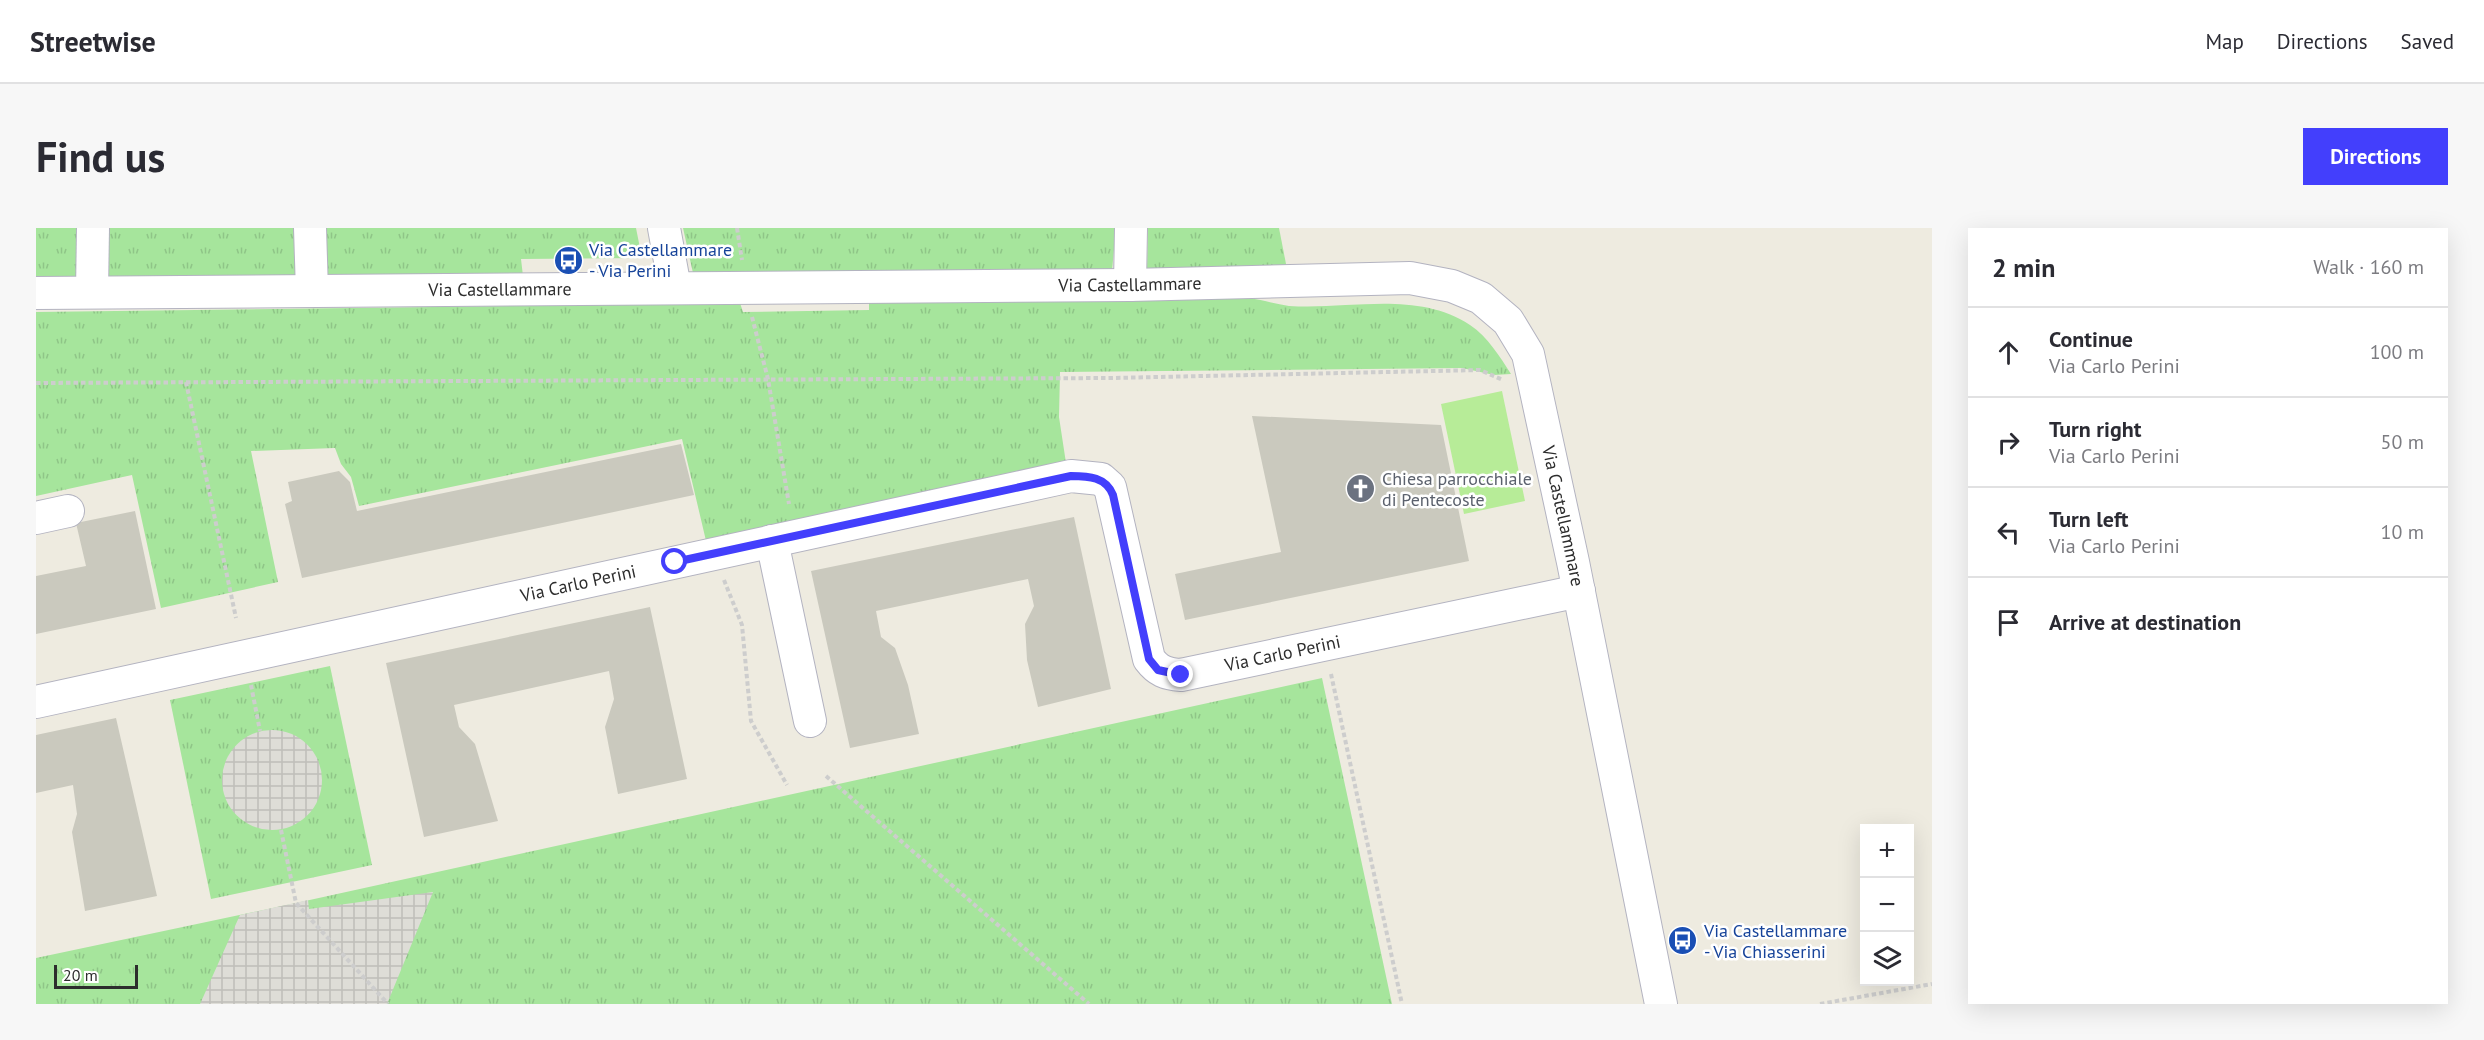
<!DOCTYPE html>
<meta charset="utf-8">
<style>
body{margin:0;font-family:"PT Sans",sans-serif;background:#f7f7f7;color:#2b2b33}
.controls{position:absolute;right:18px;bottom:18px;display:grid;overflow:hidden;border-radius:0px;box-shadow:0 6px 24px #0002}
.controls button{width:54px;height:54px;display:grid;place-items:center;padding:0;border:0;border-bottom:2px solid #e1e1e2;background:#fff;color:#2b2b33;font:30px sans-serif}
.scale{position:absolute;left:18px;bottom:15px;width:84px;box-sizing:border-box;padding-left:6px;border:3px solid #2d2d2d;border-top:0;font-size:16px;line-height:21px;white-space:nowrap;color:#2d2d2d;-webkit-text-stroke:4px #fff;paint-order:stroke}
.stop{position:absolute;width:18px;height:18px;margin:-14px;border:4px solid #433ffc;border-radius:50%;background:#fff}
.stop.end{background:#433ffc;border-color:#fff;box-shadow:0 2px 6px #0008}
.list{margin:0;padding:0;list-style:none}
h2{display:flex;justify-content:space-between;align-items:center;height:78px;margin:0;padding:0 24px;font-size:26px}
h2 small{font-size:20px;font-weight:400;color:#7c7c81}
.list li{display:grid;grid-template-columns:39px 1fr auto;gap:18px;align-items:center;box-sizing:border-box;height:90px;padding:0 24px;border-top:2px solid #e1e1e2}
.list b{display:block;font-size:22px;white-space:nowrap}
.list p{margin:0;font-size:20px;white-space:nowrap;color:#7c7c81}
.list em{font-size:20px;font-style:normal;color:#7c7c81}
.icon{flex:none;width:33px;height:33px;fill:none;stroke:currentColor;stroke-width:2;stroke-linecap:round;stroke-linejoin:round}
.map{position:relative;flex:none;width:1896px;height:776px;overflow:hidden;border-radius:0px}
header{display:flex;align-items:center;gap:36px;box-sizing:border-box;height:84px;padding:0 30px;background:#fff;border-bottom:2px solid #e1e1e2}
header strong{font-size:28px}
nav{display:flex;gap:33px;margin-inline-start:auto;font-size:21px}
.intro{display:flex;align-items:center;justify-content:space-between;box-sizing:border-box;height:144px;padding:0 36px}
h1{margin:0;font-size:42px}
.button{padding:15px 27px;border-radius:0px;background:#433ffc;color:#fff;font-size:21px;font-weight:700}
main{display:flex;gap:36px;padding:0 36px}
aside{flex:1;background:#fff;border-radius:0px;box-shadow:0 6px 24px #0002}
.map>svg:first-child{display:block}
.grass{fill:url(#grass-tufts)}
.pitch{fill:#b7ec98}
.plaza{fill:url(#plaza-grid)}
.building{fill:#cac9be}
.lines{fill:none;stroke-linecap:round;stroke-linejoin:round}
.minor-casing{stroke:#b3b3c0;stroke-width:34}
.path{stroke:#cdcdcd;stroke-width:4;stroke-dasharray:4.5 3;stroke-linecap:butt}
.minor{stroke:#fff;stroke-width:32}
.route{stroke:#433ffc;stroke-width:8}
.labels{text-anchor:middle;stroke-width:5;stroke-linejoin:round;paint-order:stroke}
.transit-label{font-size:18px;fill:#164399;stroke:#fff;text-anchor:start}
.street-label{font-size:18px;fill:#2d2d2d;stroke:#fff}
.worship-label{font-size:18px;fill:#5b616d;stroke:#fff;text-anchor:start}
</style>
<header>
<strong>Streetwise</strong>
<nav><a>Map</a><a>Directions</a><a>Saved</a></nav>
</header>
<div class="intro"><h1>Find us</h1><a class="button">Directions</a></div>
<main>
<div class="map">
<svg width="1896" height="776" viewBox="0 0 1896 776">
<defs>
<pattern id="grass-tufts" width="24" height="20" patternUnits="userSpaceOnUse" patternTransform="scale(1.5)"><rect width="24" height="20" fill="#a6e59c"/><path d="M3 7l-1-3M5 7V3M7 7l1-3M15 17l-1-3M17 17v-4M19 17l1-3" fill="none" stroke="#8fc587"/></pattern>
<pattern id="plaza-grid" width="8" height="8" patternUnits="userSpaceOnUse" patternTransform="scale(1.5)"><rect width="8" height="8" fill="#deddd7"/><path d="M0 4h8M4 0v8" fill="none" stroke="#bfbeb9"/></pattern>
</defs>
<rect width="100%" height="100%" fill="#eeebe0"/>
<!-- grass -->
<g class="grass">
<path d="M0,0H45L47,46L37,53L0,55Z"/>
<path d="M71,0H261L262,50L72,52Z"/>
<path d="M284,0H600L606,30L485,31L487,48L284,50Z"/>
<path d="M647,0H1080L1076,43L657,45Z"/>
<path d="M1112,0H1243L1251,41L1111,42Z"/>
<path d="M1213,70C1226,72 1240,76 1253,78C1314,82 1380,62 1434,97C1452,109 1464,129 1475,146L1458,147L1426,140L1024,144L1023,189L1030,235L671,317L646,211L323,278L315,249L305,236L299,220L215,223L242,354L125,380L96,247L0,268V84L704,75L707,84L833,82V74Z"/>
<path d="M294,438L336,637L175,671L134,472Z"/>
<path d="M1286,450L1356,776H0V730L260,675Z"/>
</g>
<!-- pitch -->
<path class="pitch" d="M1466,163L1489,273L1428,286L1405,176Z"/>
<!-- plaza -->
<g class="plaza">
<circle cx="236" cy="552" r="50"/>
<path d="M397,664L351,776H164L204,687L272,672L273,681Z"/>
</g>
<!-- building -->
<g class="building">
<path d="M1216,188L1405,197L1433,333L1149,392L1139,346L1245,324Z"/>
<path d="M645,216L658,267L266,350L249,276L256,273L252,254L303,243L314,254L321,283Z"/>
<path d="M99,283L120,381L0,406V348L50,338L40,295Z"/>
<path d="M1038,289L1075,461L1002,479L991,432L989,396L998,378L992,351L840,383L845,409L859,420L872,457L883,506L814,520L775,343Z"/>
<path d="M614,379L651,551L582,566L569,499L578,471L573,443L418,477L423,499L439,516L462,593L388,609L350,435Z"/>
<path d="M80,490L121,668L49,683L36,604L41,586L37,557L0,565V507Z"/>
</g>
<g class="lines">
<defs>
<g id="minor">
<path d="M274,0L276,63"/>
<path d="M628,0L639,60"/>
<path d="M1094,57L1095,0"/>
<path d="M56,64L57,0"/>
<path id="s1" d="M0,65L1094,57L1374,50L1416,58L1445,70L1472,93L1492,126L1537,334L1625,776"/>
<path d="M0,290L32,283"/>
<path d="M736,313L774,493"/>
<path id="s2" d="M0,474L1035,248L1065,251L1074,259L1113,431C1122,443 1130,446 1145,447L1543,363"/>
</g>
</defs>
<!-- minor casing -->
<use href="#minor" class="minor-casing"/>
<!-- path -->
<g class="path">
<path d="M701,0L706,32"/>
<path d="M716,89L732,151L753,276"/>
<path d="M150,154L200,390"/>
<path d="M0,155L1075,150L1444,142L1467,152"/>
<path d="M688,352L706,397L715,493L751,557"/>
<path d="M1295,446L1366,776"/>
<path d="M215,457L224,503"/>
<path d="M790,548L1053,776"/>
<path d="M245,602L260,675L352,776"/>
<path d="M1784,776L1896,756"/>
</g>
<!-- minor -->
<use href="#minor" class="minor"/>
</g>
<g class="lines">
<!-- route -->
<path class="route" d="M639,334L1035,248C1053,248 1070,249 1077,267L1113,431L1122,442L1145,447"/>
</g>
<!-- icons -->
<defs>
<symbol id="bus-disc" viewBox="-11 -11 22 22"><circle r="9.5" fill="#1a4fb4" stroke="#fff"/><path d="M-5-6H5V4H4V6H2V4H-2V6H-4V4H-5ZM-3.5-4V0h7V-4ZM-3.5 1.2v1.5H-2V1.2ZM2 1.2v1.5H3.5V1.2Z" fill="#fff"/></symbol>
<symbol id="church-disc" viewBox="-11 -11 22 22"><circle r="9.5" fill="#6b7280" stroke="#fff"/><path d="M-1.2-6h2.4v3.5h3.3v2.4h-3.3V6h-2.4V-.1h-3.3v-2.4h3.3Z" fill="#fff"/></symbol>
</defs>
<g fill-rule="evenodd">
<use href="#bus-disc" x="516" y="16" width="33" height="33"/>
<use href="#church-disc" x="1308" y="244" width="33" height="33"/>
<use href="#bus-disc" x="1630" y="696" width="33" height="33"/>
</g>
<g class="labels">
<!-- transit labels -->
<g class="transit-label">
<text x="553" y="28">Via Castellammare<tspan x="553" dy="21">- Via Perini</tspan></text>
<text x="1668" y="709">Via Castellammare<tspan x="1668" dy="21">- Via Chiasserini</tspan></text>
</g>
<!-- street labels -->
<g class="street-label">
<text dy="6" stroke="none"><textPath href="#s1" startOffset="1094">Via Castellammare</textPath></text>
<text dy="6" stroke="none"><textPath href="#s1" startOffset="464">Via Castellammare</textPath></text>
<text dy="6" stroke="none"><textPath href="#s1" startOffset="1688">Via Castellammare</textPath></text>
<text dy="6" stroke="none"><textPath href="#s2" startOffset="555">Via Carlo Perini</textPath></text>
<text dy="6" stroke="none"><textPath href="#s2" startOffset="1419">Via Carlo Perini</textPath></text>
</g>
<!-- worship labels -->
<g class="worship-label">
<text x="1346" y="257">Chiesa parrocchiale<tspan x="1346" dy="21">di Pentecoste</tspan></text>
</g>
</g>
</svg>
<div class="controls">
<button>+</button>
<button>−</button>
<button><svg class="icon" aria-label="layers" viewBox="0 0 24 24"><path d="M12 4l9 5-9 5-9-5zM3 14l9 5 9-5"/></svg></button>
</div>
<div class="scale">20 m</div>
<div class="stop" style="left:639px;top:334px"></div>
<div class="stop end" style="left:1145px;top:447px"></div>
</div>
<aside>
<h2>2 min<small>Walk · 160 m</small></h2>
<ul class="list">
<li><svg class="icon" aria-label="ahead" viewBox="0 0 24 24"><path d="M12 20V5M6 11l6-6 6 6"/></svg><div><b>Continue</b><p>Via Carlo Perini</p></div><em>100 m</em></li>
<li><svg class="icon" aria-label="right" viewBox="0 0 24 24"><path d="M7 20v-9h11M14 6l5 5-5 5"/></svg><div><b>Turn right</b><p>Via Carlo Perini</p></div><em>50 m</em></li>
<li><svg class="icon" aria-label="left" viewBox="0 0 24 24"><path d="M17 20v-9H6M10 6l-5 5 5 5"/></svg><div><b>Turn left</b><p>Via Carlo Perini</p></div><em>10 m</em></li>
<li><svg class="icon" aria-label="arrive" viewBox="0 0 24 24"><path d="M6 21V4h12l-3 4 3 4H6"/></svg><div><b>Arrive at destination</b></div></li>
</ul>
</aside>
</main>
